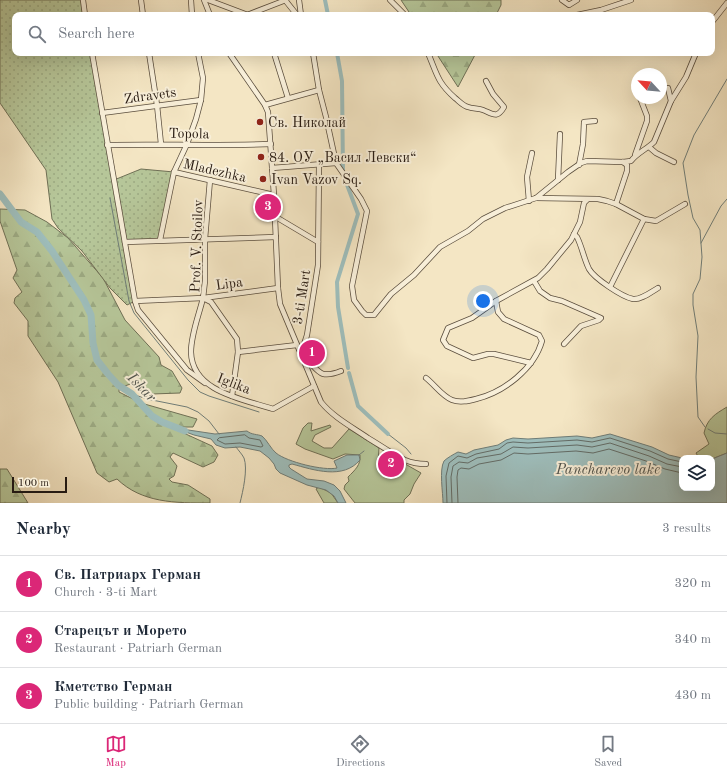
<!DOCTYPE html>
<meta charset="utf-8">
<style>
body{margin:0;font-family:"Old Standard TT",serif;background:#f2f2f3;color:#1f2937}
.controls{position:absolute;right:12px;bottom:12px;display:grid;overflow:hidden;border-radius:8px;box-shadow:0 4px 16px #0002}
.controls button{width:36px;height:36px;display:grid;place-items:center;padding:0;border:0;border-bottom:1px solid #e0e1e3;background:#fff;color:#1f2937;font:20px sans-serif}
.compass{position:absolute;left:631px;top:68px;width:36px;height:36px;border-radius:50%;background:#fff;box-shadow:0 4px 16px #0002;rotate:296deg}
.scale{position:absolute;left:12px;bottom:10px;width:55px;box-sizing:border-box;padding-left:4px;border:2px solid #281b12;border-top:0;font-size:11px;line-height:14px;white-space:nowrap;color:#281b12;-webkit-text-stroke:3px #f8efd9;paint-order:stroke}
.you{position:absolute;left:483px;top:301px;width:14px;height:14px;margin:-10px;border:3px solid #fff;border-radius:50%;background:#1a73e8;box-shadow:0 0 0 6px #1a73e833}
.badge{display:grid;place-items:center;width:26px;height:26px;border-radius:50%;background:#db2777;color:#fff;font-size:13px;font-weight:700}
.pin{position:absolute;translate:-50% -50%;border:2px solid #fff;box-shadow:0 1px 4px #0006}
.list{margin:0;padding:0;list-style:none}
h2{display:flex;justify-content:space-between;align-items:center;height:52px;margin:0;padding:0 16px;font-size:17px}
h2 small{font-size:13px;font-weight:400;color:#747a83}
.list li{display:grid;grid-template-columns:26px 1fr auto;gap:12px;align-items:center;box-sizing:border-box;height:56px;padding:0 16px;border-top:1px solid #e0e1e3}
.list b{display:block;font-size:15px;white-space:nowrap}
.list p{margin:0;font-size:13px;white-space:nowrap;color:#747a83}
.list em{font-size:13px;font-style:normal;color:#747a83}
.icon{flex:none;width:22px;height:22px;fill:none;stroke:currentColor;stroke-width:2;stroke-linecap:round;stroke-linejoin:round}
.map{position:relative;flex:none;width:727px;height:503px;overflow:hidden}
.search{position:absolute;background:#fff;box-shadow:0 4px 16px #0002;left:12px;right:12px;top:12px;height:44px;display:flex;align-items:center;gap:10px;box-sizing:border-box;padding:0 14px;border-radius:8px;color:#747a83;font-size:15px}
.sheet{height:220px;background:#fff}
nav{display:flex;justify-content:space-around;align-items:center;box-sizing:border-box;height:56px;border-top:1px solid #e0e1e3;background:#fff;font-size:11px;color:#747a83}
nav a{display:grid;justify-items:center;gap:2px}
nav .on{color:#db2777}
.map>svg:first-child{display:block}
.grass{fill:#b6c699;stroke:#6f7056}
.forest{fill:url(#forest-firs);stroke:#6f7056}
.garden{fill:url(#garden-dots);stroke:#6f7056}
.water{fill:#9ebebc;stroke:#6f7d78}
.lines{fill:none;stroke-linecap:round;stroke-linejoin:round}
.shore{stroke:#636c67;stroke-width:1}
.stream{stroke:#6f7d78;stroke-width:1}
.canal{stroke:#9ebebc;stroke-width:4}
.river{stroke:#9ebebc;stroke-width:7}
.minor-casing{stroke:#5b4e3e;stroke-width:6}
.minor{stroke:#f8efd9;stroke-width:4.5}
.poi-dot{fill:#8f2418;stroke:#f8efd9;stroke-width:1.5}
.labels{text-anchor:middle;stroke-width:4;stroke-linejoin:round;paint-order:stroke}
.street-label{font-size:14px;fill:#281b12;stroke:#f8efd9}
.poi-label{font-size:14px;fill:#281b12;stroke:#f8efd9;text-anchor:start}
.water-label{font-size:15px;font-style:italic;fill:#51544e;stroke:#f8efd9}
</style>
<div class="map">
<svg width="727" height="503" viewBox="0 0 727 503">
<defs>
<pattern id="forest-firs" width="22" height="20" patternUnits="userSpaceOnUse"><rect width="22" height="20" fill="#b6c699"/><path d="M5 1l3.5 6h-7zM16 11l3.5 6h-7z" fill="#9caa83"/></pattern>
<pattern id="garden-dots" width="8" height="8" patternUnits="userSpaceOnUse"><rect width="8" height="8" fill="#b6c699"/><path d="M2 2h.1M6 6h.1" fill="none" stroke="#9caa83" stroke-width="1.8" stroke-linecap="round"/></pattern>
</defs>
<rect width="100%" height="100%" fill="#f4e6c4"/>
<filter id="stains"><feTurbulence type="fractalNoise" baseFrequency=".005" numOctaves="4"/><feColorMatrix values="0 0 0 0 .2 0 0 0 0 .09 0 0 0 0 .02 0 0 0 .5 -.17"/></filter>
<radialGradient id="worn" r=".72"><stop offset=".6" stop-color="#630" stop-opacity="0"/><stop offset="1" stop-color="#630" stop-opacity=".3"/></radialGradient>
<!-- grass -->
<g class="grass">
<path d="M727,407V453L712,459L699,458L696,453L709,444L704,433C707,419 715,414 727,407Z"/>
<path d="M308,423H312L311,431L330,425L331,427L315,435L312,441L324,448H332L349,429L379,448L378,463C386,469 393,470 400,461L421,473L414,484L410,494L404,500V503H355L344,489L345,485L349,481L348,477C355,470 361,465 360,455L345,454L333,459L305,449L296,444L303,428Z"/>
<path d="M319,487L331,493L338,503H324L316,489Z"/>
</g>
<!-- forest -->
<g class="forest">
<path d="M401,0H501V5L496,15H411Z"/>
<path d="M436,53H476L458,87Z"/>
<path d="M0,209L25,210L47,222L68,238L103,278L125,320L159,357L161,365L172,371L182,388L180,393L152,394L139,381L119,388V392L141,403L197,419L193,427H177V430L212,446L218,455L214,462L203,467L173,453L170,457L177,466L174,476L169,479L172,482L188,485L210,499V503C175,503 142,503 117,479L109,482L97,473L58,382L28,336V321L14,303L15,298L22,292L13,278L17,270L0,221Z"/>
<path d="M0,469H7L28,503H0Z"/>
</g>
<!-- garden -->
<path class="garden" d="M0,0H83L85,15H15V53H92L114,180L141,169L174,172L160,240L125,242L135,301L127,305L110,288L82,251L58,228L52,219L46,170L0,103Z"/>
<!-- water -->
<g class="water">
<path d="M175,428L215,434L247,431C252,435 257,434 262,436C267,440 271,449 276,453C287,462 324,471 337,468L334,461L347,455H359L360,460C343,480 314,470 292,464L289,465V467L291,469L307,479L324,481L334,485L340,491L346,503H338L334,496L326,490L307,485L280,473L276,469L274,464L269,458L260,451L240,447L225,448L216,445L211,439L194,435Z"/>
<path d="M610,434L652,447L669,455L682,458V488H712V459L727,453V503H443C443,493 439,470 444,461C447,458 454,454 458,452L466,454L474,450L498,445L506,440L513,438L528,439L577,436L592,438Z"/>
</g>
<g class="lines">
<!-- shore -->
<g class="shore">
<path d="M245,435L249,438L260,440L263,446L261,447L240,443L225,444L217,440L219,438Z"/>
<path d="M447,503L446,476L449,463L458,456L467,458L476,454L499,449L507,443L513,442L528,443L577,440L592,442L610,438L650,451L668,459L682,462"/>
<path d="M452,503L451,477L453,466L459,462L468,463L477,458L501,454L513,447L528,448L577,445L592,447L610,443L649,456L667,464L682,467"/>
<path d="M458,503L457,477L458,470L461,468L469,469L479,464L501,460L514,453L528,454L576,451L593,453L609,449L646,461L665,469L682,473"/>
</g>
<!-- stream -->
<g class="stream">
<path d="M110,198L129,301L134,313L188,380L200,392L209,396L259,412"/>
<path d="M701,243L721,206L727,199"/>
<path d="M132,394L147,399L187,407L198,412L209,421L219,434"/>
<path d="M705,427L698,417L696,377L698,336L693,305V294L700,279L702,257L700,230L693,218L688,195L683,163L694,135L727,79"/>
<path d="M708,429L715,433L727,434"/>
<path d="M388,434L406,448L411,454"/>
<path d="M236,447C238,450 242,454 244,458C248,469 243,491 240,503"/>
<path d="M359,455L364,451"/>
</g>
<!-- canal -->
<g class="canal">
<path d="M325,0L328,15"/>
<path d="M337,53L342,81L343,174L358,214L337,282L338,307L348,368"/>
<path d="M349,373L358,406L388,434"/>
</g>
<!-- river -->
<path class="river" d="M0,194L21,222L37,232L52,251L84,300L91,315L93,343L97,360L108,374L118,385L132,394L152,416L162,422L185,431"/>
<defs>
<g id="minor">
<path d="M83,0L85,15"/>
<path d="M141,0L143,15"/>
<path d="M191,0L192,15"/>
<path d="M204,0L210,15"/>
<path d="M208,0L248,15"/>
<path d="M285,0L297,15"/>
<path d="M299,0L301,15"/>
<path d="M390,0L405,15"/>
<path d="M562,0L569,5L577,0"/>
<path d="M247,15L286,0"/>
<path d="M577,15L601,10L631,0"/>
<path d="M712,22L727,3"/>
<path d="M92,53L135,301L138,310L187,370L205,383"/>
<path d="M149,53L157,105L161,144"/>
<path d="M229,53L265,105L268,112L274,195L278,288L280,304L321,402C333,417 352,427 368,438C380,445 392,454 405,460C412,463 419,464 426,464"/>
<path d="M274,53L288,98"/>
<path d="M313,53L319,90L326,117L336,163L361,199L367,211L352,286L354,300L362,311L366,315H374L391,294L414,275L440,247L468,231L483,219L505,208L536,198L568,172L581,163L587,161L623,162L631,161C637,153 647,149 654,142L671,101L668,88"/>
<path d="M428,53C437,74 437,82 455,98C459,101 463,106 468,107C473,109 478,108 483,110C493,114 497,119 504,107L493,94L486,81"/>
<path d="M636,88L637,89"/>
<path d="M671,101L686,77L696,53"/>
<path d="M265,105L319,90"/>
<path d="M102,113L201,100"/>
<path d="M107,145C162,144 216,146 271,144"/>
<path d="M649,147L656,153L674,162"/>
<path d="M635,155L647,121V116L640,98"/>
<path d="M579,165L583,144L584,122L595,121"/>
<path d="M272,168L336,163"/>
<path d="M174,172L274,195"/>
<path d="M210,180L205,239V281L203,298L211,302L237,339L238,352L232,396"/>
<path d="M558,180L560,134"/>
<path d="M536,198L598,199L607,201L616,204L644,219L656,221L685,204"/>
<path d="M529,201L527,177L532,153"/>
<path d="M616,204L627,171V165L623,162"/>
<path d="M276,217L318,242"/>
<path d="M574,234L577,237C582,247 584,259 589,269C594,278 622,297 633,299C641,300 651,292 658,288"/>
<path d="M160,240L174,172L187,144L196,119L201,100L203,78L198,53"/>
<path d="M125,242L276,237"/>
<path d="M534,281L540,291L550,298L562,301L601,318L599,320L581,326L564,344"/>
<path d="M610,287L644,219"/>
<path d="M203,298C199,315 191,334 191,352C192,392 243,399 273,409L314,386"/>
<path d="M135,301L203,298L278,288"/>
<path d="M238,352L297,345"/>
<path d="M301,354L307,335L318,265L319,165"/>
<path d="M303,355C319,370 318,380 341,371"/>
<path d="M531,363L494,354H488L473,358L447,346L443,340L448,328L472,318L496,301L538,278L547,269L571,240L580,222L584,203L587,200"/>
<path d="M426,378C435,385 442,396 452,400C460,403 468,401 476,399C504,392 534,369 542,341L539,335L504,319L498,312L496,301"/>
</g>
</defs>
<!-- minor casing -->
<use href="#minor" class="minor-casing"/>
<!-- minor -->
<use href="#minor" class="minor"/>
</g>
<!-- markers -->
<g class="poi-dot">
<circle cx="260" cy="122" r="4"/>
<circle cx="261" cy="157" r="4"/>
<circle cx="263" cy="179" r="4"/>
</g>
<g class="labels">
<!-- street labels -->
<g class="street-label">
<text transform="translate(150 95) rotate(-8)" y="5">Zdravets</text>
<text transform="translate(189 133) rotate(1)" y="5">Topola</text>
<text transform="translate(215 170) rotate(13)" y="5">Mladezhka</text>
<text transform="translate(196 246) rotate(-88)" y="5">Prof. V. Stoilov</text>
<text transform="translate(229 283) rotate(-8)" y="5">Lipa</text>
<text transform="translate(301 297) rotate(-81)" y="5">3-ti Mart</text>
<text transform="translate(234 383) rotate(21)" y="5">Iglika</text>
</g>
<!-- poi labels -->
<g class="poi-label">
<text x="268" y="127">Св. Николай</text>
<text x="269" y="162">84. ОУ „Васил Левски“</text>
<text x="271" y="184">Ivan Vazov Sq.</text>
</g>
<!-- water labels -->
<g class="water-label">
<text transform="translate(142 387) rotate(46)" y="5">Iskar</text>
<text x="608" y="474">Pancharevo lake</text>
</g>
</g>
<rect width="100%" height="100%" filter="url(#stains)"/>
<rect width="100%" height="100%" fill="url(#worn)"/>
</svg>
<div class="controls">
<button><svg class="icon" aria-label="layers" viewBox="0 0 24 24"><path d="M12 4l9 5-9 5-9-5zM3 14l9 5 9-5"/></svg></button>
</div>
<svg class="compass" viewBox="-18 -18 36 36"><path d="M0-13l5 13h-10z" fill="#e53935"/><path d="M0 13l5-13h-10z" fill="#747a83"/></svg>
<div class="scale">100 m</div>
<div class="you"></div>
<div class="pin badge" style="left:312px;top:353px">1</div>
<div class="pin badge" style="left:391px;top:464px">2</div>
<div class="pin badge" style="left:268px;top:207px">3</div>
<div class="search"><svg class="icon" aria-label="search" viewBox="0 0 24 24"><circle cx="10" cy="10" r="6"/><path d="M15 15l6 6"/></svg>Search here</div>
</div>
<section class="sheet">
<h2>Nearby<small>3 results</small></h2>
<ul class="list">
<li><span class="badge">1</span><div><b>Св. Патриарх Герман</b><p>Church · 3-ti Mart</p></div><em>320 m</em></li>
<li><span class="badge">2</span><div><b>Старецът и Морето</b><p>Restaurant · Patriarh German</p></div><em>340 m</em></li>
<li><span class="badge">3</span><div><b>Кметство Герман</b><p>Public building · Patriarh German</p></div><em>430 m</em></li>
</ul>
</section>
<nav>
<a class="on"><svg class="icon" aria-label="map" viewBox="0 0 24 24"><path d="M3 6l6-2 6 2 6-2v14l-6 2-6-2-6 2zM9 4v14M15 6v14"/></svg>Map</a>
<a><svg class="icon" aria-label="directions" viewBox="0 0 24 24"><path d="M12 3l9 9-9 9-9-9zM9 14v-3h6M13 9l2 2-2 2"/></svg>Directions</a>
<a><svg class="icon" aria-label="saved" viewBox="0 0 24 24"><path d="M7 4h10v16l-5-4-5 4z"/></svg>Saved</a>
</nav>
